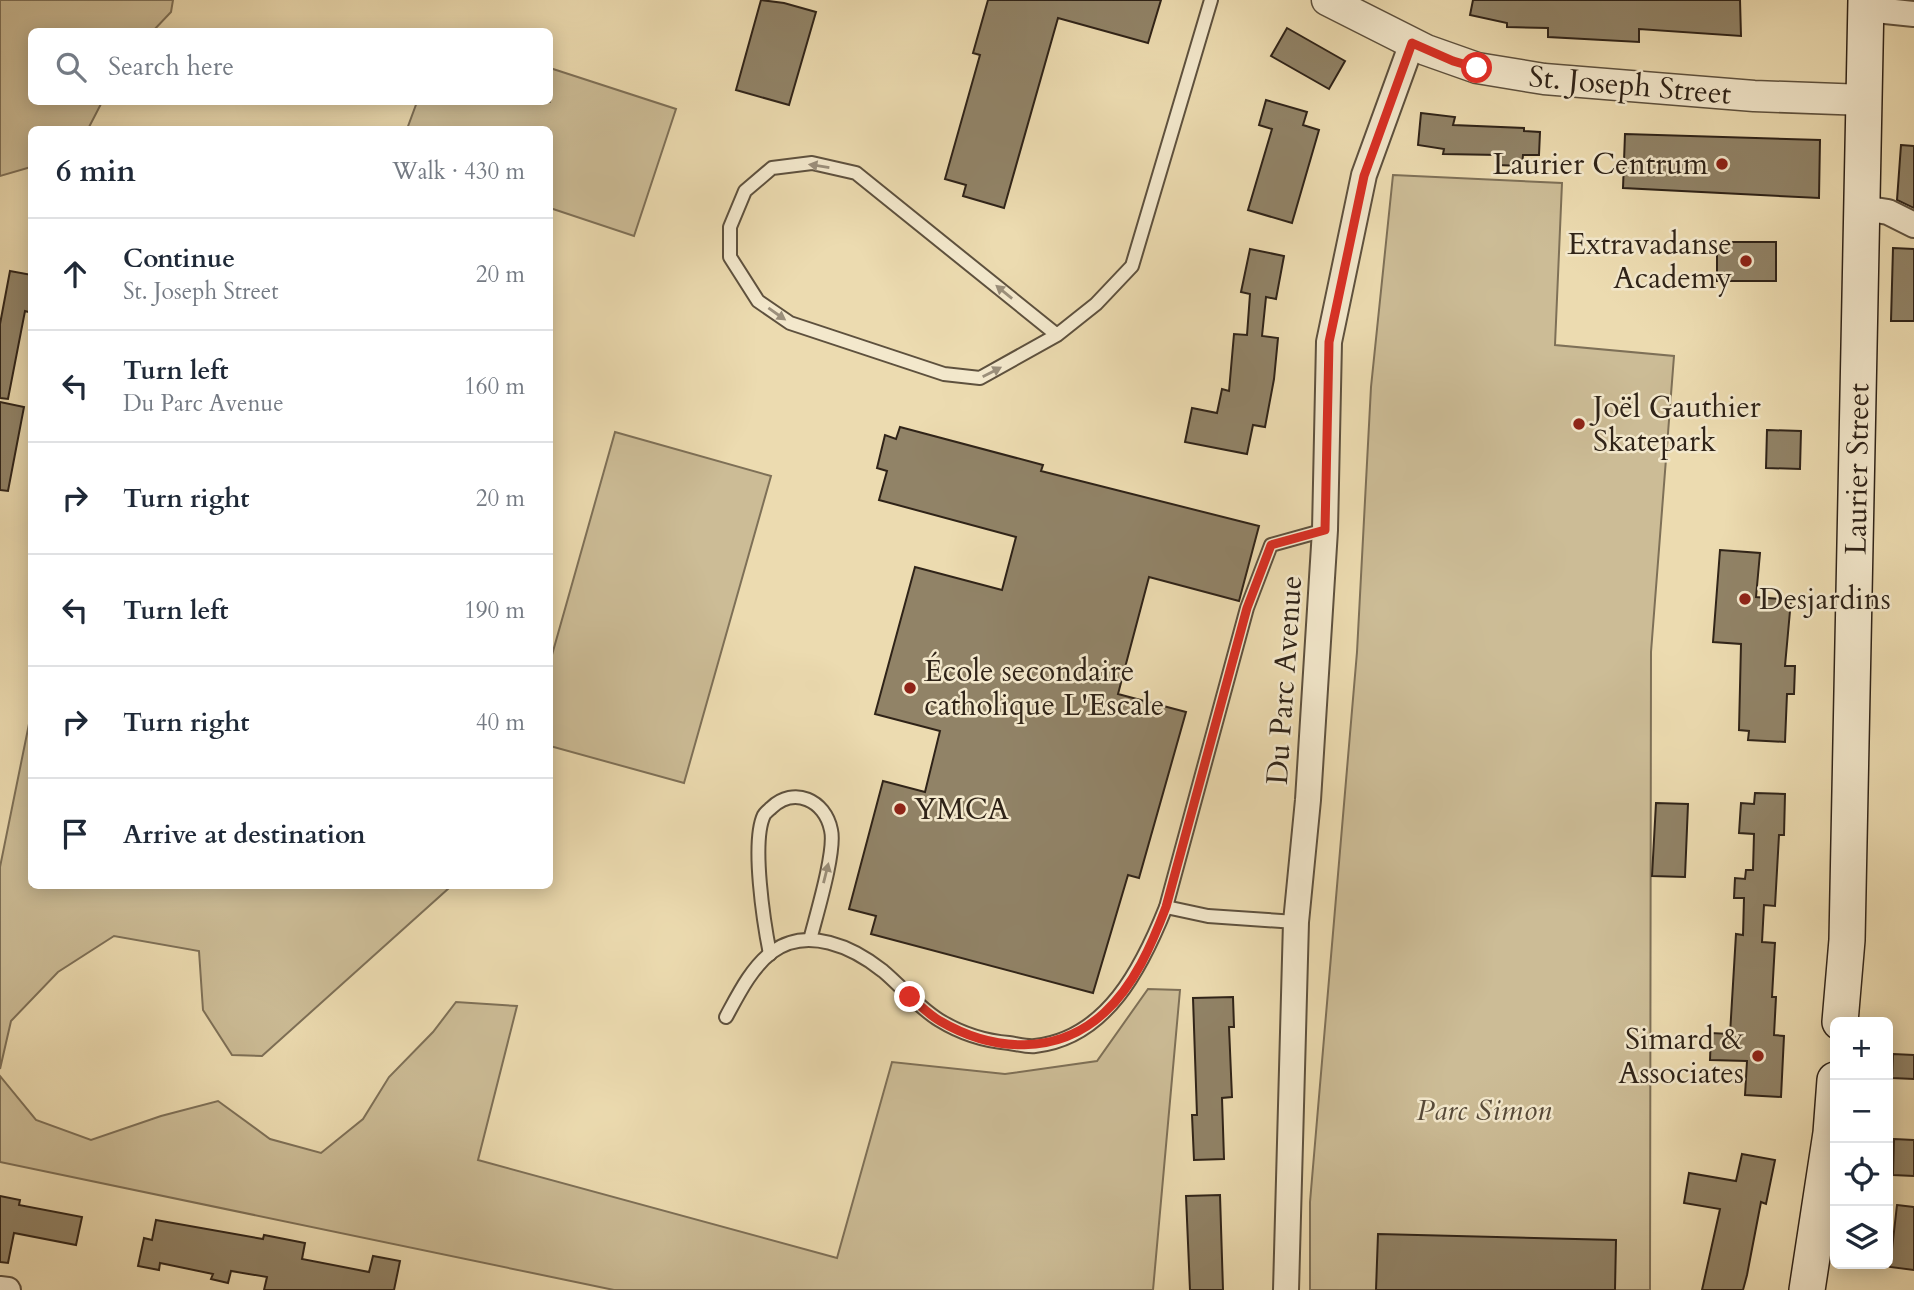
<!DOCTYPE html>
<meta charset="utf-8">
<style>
body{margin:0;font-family:Cardo,serif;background:#f6f6f7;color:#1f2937}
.controls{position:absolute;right:21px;bottom:21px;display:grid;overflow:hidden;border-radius:10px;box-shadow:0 4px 18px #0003}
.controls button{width:63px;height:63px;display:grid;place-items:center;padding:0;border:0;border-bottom:2px solid #e0e1e3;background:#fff;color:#1f2937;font:35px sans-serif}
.stop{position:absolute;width:21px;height:21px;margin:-16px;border:5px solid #d93025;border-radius:50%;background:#fff}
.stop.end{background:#d93025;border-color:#fff;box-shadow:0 2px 7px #0008}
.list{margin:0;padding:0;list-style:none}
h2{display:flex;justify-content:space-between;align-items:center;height:91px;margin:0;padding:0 28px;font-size:30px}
h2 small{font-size:23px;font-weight:400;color:#747a83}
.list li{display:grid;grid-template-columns:46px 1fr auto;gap:21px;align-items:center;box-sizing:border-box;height:112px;padding:0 28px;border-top:2px solid #e0e1e3}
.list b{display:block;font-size:26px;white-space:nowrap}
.list p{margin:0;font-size:23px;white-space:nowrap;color:#747a83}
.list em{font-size:23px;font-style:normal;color:#747a83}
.icon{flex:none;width:38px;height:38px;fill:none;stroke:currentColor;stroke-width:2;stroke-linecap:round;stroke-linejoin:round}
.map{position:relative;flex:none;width:1914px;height:1290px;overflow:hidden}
.search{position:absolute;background:#fff;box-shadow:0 4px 18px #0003;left:28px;top:28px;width:525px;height:77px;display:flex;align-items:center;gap:18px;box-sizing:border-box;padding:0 24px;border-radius:10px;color:#747a83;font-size:26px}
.panel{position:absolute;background:#fff;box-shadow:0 4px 18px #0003;left:28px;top:126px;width:525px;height:763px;border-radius:10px}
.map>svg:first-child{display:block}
.green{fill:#ccbc96;stroke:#7e7057;stroke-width:2}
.building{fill:#918367;stroke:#2f2318;stroke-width:2}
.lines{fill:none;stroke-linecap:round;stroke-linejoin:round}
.service-casing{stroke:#5e513e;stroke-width:16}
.minor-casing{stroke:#5e513e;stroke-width:28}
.tertiary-casing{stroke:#5e513e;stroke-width:33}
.secondary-casing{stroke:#2f2318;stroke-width:38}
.service{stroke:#f3e8cc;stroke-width:12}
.minor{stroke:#f3e8cc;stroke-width:24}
.tertiary{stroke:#f3e8cc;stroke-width:30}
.secondary{stroke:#f3e8cc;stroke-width:35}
.oneway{fill:#9b8f7b}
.route{stroke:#d93025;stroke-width:9}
.poi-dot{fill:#8f2418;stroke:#f3e8cc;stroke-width:2.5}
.labels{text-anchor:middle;stroke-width:5;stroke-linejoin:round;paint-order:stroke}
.street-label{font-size:30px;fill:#2f2318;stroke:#f3e8cc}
.poi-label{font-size:30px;fill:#2f2318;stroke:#f3e8cc;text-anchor:start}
.park-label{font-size:30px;font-style:italic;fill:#564938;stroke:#f3e8cc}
</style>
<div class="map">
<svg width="1914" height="1290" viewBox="0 0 1914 1290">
<rect width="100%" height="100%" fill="#ecdbb0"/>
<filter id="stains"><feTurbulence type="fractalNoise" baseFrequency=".00286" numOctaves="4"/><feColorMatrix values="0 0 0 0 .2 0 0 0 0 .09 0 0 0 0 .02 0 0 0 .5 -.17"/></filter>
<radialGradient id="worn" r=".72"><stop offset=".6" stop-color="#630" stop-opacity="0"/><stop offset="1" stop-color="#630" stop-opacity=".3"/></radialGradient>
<!-- green -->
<g class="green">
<path d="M0,0H173L171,12L153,31L32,32V102H102L88,129L32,130L31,167L0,176Z"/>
<path d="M550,68L676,109L634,236L550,208V130L407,129L417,102H550Z"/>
<path d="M1393,175L1562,183L1555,345L1674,356L1651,652L1650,1290H1310V1202L1357,652L1371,387Z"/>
<path d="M615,432L771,476L684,783L550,746V662Z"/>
<path d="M31,714L32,886H449V888L262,1056L232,1055L203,1010L199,951L114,936L58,972L11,1021L0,1069V867Z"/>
<path d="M1148,989L1180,990L1153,1290H614L0,1162V1076L36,1120L91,1140L161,1116L218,1101L270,1139L321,1153L363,1119L389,1077L433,1032L456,1002L517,1006L478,1160L837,1258L892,1062L1005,1074L1097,1061Z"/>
</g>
<!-- building -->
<g class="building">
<path d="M761,0L784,3L816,12L789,105L736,90Z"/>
<path d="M988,0H1161L1148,43L1058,18L1004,208L963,196L966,185L945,179L980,55L973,53Z"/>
<path d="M1473,0H1740L1741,36L1639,29V42L1548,37V28L1507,27V23L1470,15Z"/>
<path d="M1287,28L1345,61L1329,89L1271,56Z"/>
<path d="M1266,100L1307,112L1303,125L1319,130L1292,223L1248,210L1272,129L1259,125Z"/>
<path d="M1421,113L1455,117L1453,125L1524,128V131L1540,132L1539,155H1523L1522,166L1498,165L1499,155L1443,154L1444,149L1418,145Z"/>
<path d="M1625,134L1820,140L1819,198L1623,188Z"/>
<path d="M1901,145L1914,146V208L1897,200Z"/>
<rect x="1717" y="242" width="59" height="39"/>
<path d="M1893,248L1914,249V321H1891Z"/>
<path d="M1250,249L1284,256L1276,299L1266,297L1262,336L1278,338L1274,379L1265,427L1253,425L1247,454L1185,442L1192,408L1217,413L1222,389L1229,391L1234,334L1247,335L1250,294L1241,292Z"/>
<path d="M10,271L32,275V313L25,311L8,399L0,398V324Z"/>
<path d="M0,402L24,407L8,491L0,490Z"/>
<path d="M900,427L1043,465L1041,471L1259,526L1239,601L1149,577L1118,694L1186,712L1139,878L1128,875L1093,993L871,934L876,916L849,909L883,781L925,792L940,731L875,714L915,567L1002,590L1016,537L879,500L887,471L877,468L885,435L896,439Z"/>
<path d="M1767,430L1801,431L1800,469L1766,468Z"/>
<path d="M1720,550L1760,553L1756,597L1791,600L1785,666H1795L1794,694H1787L1785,742L1748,740L1749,731L1739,730L1741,644L1713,642Z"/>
<path d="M1755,793L1785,794L1784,835H1779L1775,906L1764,905L1762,942L1775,943L1772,997H1776L1774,1035L1784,1036L1781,1097L1745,1095L1747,1061L1710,1060L1711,1033L1730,1034L1736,934L1743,935L1744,898H1734L1735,878L1745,879L1746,870H1753L1754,834L1739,833L1741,803L1754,804Z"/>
<path d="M1656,803L1688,804L1685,877L1652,876Z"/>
<path d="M1233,997L1234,1027H1229L1232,1097L1222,1098L1224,1159L1194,1160L1192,1115H1197L1193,998Z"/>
<path d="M1893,1054L1914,1055V1079L1892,1078Z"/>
<path d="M1894,1139L1914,1140V1176L1893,1175Z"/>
<path d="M1742,1154L1775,1160L1766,1204L1761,1202L1747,1275L1743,1290H1702L1720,1209L1684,1203L1689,1173L1736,1181Z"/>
<path d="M1220,1195L1223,1290H1190L1186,1196Z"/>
<path d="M0,1196L20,1200L19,1205L82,1217L76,1245L14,1233L8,1263L0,1262Z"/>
<path d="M1897,1205L1914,1207V1270L1890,1267Z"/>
<path d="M156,1220L263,1239L264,1235L305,1243L302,1259L369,1272L373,1256L400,1261L394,1290H264L267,1277L231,1271L228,1283L211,1279L213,1274L160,1263L159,1270L138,1266L144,1238L152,1240Z"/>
<path d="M1378,1234L1616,1240L1615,1290H1376Z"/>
</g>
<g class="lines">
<defs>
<g id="service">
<path d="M1057,335L856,173L812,163L772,168L745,191L730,227V257L758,301L790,323L944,374L980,378L1057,335L1096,304L1132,266L1211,0"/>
<path d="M1166,907L1208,916L1296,922"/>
<path d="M770,954C764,924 751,842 764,815C764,814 770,809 771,808C794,786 825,800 831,830C836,851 816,916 810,940"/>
<path d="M726,1017C738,995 751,968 772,952C807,926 853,947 883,971C902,987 918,1007 939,1020C960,1033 984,1041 1009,1043C1017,1044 1027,1047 1035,1046C1107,1038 1142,967 1166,907L1247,608L1271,545L1325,530"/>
</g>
<g id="minor">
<path d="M1866,9L1914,14"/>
<path d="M1863,208L1888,212L1914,225"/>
<path d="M0,1289L8,1290"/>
<path d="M1286,1290L1296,922L1308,800L1325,530L1329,342L1364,175L1412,43"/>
</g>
<path id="tertiary" d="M1327,0L1426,50L1477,68L1544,79L1754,96L1865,100"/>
<g id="secondary">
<path d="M1840,1022L1847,940L1866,0"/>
<path d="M1807,1290L1831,1133L1835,1080"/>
</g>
</defs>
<!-- service casing -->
<use href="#service" class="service-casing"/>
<!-- minor casing -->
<use href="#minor" class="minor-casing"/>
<!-- tertiary casing -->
<use href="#tertiary" class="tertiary-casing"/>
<!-- secondary casing -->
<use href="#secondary" class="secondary-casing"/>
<!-- service -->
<use href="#service" class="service"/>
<!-- minor -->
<use href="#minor" class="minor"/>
<!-- tertiary -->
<use href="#tertiary" class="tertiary"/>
<!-- secondary -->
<use href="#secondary" class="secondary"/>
</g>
<!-- one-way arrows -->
<defs><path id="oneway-solid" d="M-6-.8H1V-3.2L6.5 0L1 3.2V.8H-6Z" transform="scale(1.75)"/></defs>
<g class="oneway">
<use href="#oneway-solid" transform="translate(819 166) rotate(-171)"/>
<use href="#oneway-solid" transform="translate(1004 292) rotate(-141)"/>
<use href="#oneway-solid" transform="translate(777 314) rotate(35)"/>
<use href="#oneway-solid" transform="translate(992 372) rotate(-27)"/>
<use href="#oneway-solid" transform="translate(826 873) rotate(-76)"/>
</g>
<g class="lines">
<!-- route -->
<path class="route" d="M910,997C920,1005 929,1015 940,1021C993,1052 1057,1056 1104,1013C1134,986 1152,944 1166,907L1247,608L1271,545L1325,530L1329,342L1364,176L1412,43L1453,61L1477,68"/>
</g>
<!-- markers -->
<g class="poi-dot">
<circle cx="1722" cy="164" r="7"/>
<circle cx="1746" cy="261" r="7"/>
<circle cx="1579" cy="424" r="7"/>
<circle cx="1745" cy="599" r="7"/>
<circle cx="910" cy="688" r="7"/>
<circle cx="900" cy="809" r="7"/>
<circle cx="1758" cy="1056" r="7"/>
</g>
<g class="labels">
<!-- street labels -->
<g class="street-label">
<text transform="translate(1630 85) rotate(5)" y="10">St. Joseph Street</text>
<text transform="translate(1857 469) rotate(-89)" y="10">Laurier Street</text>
<text transform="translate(1284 680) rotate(-86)" y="10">Du Parc Avenue</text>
</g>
<!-- poi labels -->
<g class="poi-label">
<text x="1708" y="174" text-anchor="end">Laurier Centrum</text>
<text x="1732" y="254" text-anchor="end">Extravadanse<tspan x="1732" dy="34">Academy</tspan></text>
<text x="1593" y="417">Joël Gauthier<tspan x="1593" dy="34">Skatepark</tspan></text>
<text x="1759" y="609">Desjardins</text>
<text x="924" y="681">École secondaire<tspan x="924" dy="34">catholique L'Escale</tspan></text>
<text x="914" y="819">YMCA</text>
<text x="1744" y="1049" text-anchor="end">Simard &amp;<tspan x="1744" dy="34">Associates</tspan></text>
</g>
<!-- park labels -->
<g class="park-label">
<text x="1484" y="1120">Parc Simon</text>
</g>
</g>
<rect width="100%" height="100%" filter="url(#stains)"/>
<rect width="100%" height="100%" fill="url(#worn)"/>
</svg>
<div class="controls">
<button>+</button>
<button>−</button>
<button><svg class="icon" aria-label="locate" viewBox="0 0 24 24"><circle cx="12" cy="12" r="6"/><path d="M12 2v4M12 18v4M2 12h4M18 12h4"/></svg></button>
<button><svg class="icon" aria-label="layers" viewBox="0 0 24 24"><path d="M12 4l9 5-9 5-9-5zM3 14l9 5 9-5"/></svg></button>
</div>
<div class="stop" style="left:1477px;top:68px"></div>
<div class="stop end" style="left:910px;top:997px"></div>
<div class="search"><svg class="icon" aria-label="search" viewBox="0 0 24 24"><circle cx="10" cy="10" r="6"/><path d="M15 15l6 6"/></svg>Search here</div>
<section class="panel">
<h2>6 min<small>Walk · 430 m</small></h2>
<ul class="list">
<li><svg class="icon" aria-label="ahead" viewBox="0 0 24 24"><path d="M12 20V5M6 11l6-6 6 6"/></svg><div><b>Continue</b><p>St. Joseph Street</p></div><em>20 m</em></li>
<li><svg class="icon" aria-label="left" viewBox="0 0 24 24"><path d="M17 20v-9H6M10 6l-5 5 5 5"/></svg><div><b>Turn left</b><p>Du Parc Avenue</p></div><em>160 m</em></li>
<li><svg class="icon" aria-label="right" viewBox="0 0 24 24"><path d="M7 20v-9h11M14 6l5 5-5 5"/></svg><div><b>Turn right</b></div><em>20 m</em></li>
<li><svg class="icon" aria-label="left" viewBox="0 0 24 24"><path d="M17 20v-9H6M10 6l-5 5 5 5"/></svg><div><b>Turn left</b></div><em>190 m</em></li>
<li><svg class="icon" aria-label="right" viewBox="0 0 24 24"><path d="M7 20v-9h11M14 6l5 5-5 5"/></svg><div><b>Turn right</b></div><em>40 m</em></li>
<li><svg class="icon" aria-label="arrive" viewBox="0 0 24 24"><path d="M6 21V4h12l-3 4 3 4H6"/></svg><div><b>Arrive at destination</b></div></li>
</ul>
</section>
</div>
